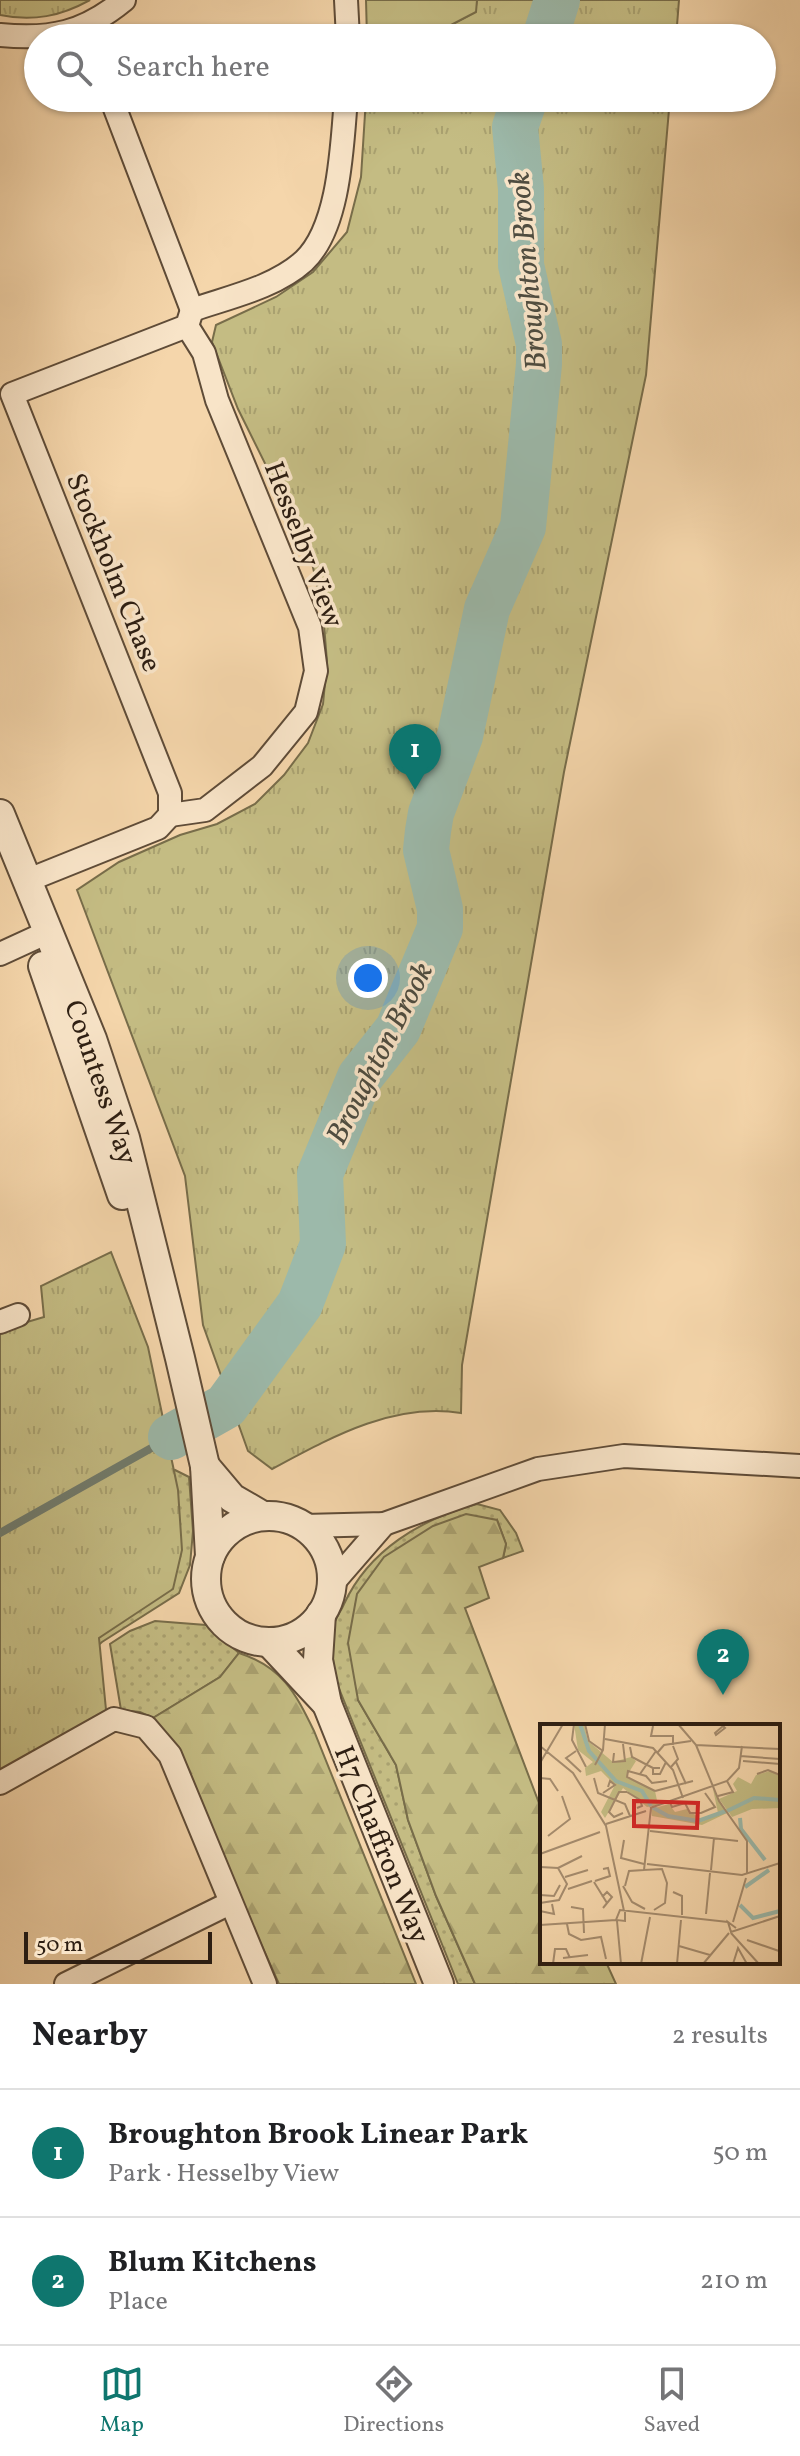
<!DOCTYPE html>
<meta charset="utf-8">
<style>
body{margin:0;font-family:Vollkorn,serif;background:#f2f2f2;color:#202124}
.scale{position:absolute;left:24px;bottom:20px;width:188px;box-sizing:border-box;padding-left:8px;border:4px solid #2d1e12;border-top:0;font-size:22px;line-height:28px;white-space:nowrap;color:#2d1e12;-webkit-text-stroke:6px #f8e4c8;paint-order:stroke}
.you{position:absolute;left:368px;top:978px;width:28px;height:28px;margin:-20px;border:6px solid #fff;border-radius:50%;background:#1a73e8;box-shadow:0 0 0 12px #1a73e833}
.badge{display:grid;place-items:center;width:52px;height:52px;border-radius:50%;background:#0f766e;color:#fff;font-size:26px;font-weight:700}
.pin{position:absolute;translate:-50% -66px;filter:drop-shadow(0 2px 4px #0008)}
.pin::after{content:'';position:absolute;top:42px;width:28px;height:24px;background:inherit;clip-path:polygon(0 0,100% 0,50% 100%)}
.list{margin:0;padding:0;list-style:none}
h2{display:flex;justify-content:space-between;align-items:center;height:104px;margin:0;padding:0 32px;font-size:34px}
h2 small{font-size:26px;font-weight:400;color:#757577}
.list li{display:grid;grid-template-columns:52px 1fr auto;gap:24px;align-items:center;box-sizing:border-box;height:128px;padding:0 32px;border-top:2px solid #e0e0e0}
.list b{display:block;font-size:30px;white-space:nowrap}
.list p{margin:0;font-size:26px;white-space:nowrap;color:#757577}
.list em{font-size:26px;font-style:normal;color:#757577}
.icon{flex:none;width:44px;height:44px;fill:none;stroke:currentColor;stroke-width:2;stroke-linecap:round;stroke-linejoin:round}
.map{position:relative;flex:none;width:800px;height:1984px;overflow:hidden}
.search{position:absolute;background:#fff;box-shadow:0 2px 6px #0004;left:24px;right:24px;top:24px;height:88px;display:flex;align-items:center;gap:20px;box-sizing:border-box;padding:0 28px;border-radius:44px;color:#757577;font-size:30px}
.sheet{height:360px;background:#fff}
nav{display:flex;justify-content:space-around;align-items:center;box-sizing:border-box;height:112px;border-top:2px solid #e0e0e0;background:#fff;font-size:22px;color:#757577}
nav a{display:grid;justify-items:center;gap:4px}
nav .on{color:#0f766e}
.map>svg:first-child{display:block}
.grass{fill:url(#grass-dots);stroke:#786d4a;stroke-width:2}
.forest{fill:url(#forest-firs);stroke:#786d4a;stroke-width:2}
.park{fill:url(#park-tufts);stroke:#786d4a;stroke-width:2}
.garden{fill:#c4bc83;stroke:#786d4a;stroke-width:2}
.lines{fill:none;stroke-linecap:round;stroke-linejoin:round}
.stream{stroke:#707b6d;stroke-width:8}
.river{stroke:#9cb9aa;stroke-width:46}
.minor-casing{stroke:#5f4c38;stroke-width:26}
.tertiary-casing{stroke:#5f4c38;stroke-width:32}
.minor{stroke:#f8e4c8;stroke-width:22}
.tertiary{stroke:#f8e4c8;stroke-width:28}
.labels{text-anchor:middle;stroke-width:7;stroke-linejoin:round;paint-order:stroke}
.street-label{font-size:28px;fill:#2d1e12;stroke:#f8e4c8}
.water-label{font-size:30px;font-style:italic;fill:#4e4c40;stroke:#f8e4c8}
.inset-river{fill:none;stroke:#9cb9aa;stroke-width:4}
.inset-road{fill:none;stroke:#a58c6e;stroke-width:2}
.view{fill:#d62828;fill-opacity:0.15;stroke:#d62828;stroke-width:4}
.inset-edge{fill:none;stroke:#2d1e12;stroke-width:4}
</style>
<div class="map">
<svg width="800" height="1984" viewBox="0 0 800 1984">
<defs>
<pattern id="grass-dots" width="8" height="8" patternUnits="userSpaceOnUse" patternTransform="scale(2)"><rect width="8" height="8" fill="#c4bc83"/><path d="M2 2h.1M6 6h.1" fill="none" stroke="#a9a170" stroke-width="1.8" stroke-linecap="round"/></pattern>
<pattern id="forest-firs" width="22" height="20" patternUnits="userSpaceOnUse" patternTransform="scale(2)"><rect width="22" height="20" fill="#c4bc83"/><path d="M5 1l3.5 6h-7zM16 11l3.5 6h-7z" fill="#a9a170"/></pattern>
<pattern id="park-tufts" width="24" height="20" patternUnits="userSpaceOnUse" patternTransform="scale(2)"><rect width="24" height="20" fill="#c4bc83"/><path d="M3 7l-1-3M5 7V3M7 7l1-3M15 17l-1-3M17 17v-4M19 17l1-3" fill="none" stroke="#a9a170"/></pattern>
</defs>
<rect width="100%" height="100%" fill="#f5d6ab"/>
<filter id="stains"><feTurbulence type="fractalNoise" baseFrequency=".0025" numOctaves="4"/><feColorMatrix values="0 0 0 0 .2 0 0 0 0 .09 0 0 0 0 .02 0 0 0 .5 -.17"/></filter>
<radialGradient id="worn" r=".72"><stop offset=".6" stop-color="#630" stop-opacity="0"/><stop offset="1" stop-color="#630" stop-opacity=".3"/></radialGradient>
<!-- grass -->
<g class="grass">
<path d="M175,1470L189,1477L193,1531L190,1565L179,1593L102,1642L77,1664L160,1483Z"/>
<path d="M477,1504L500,1510L516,1533L523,1551L503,1558L506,1544L497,1520L358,1700L396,1765L408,1820L436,1896L475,1984H458L334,1676C334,1661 330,1641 333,1627C335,1619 341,1611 344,1604C369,1550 421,1519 477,1504Z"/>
<path d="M155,1621L206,1625L239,1653L220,1677L153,1718L140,1712L121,1710L110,1644L130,1631Z"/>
</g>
<!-- forest -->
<g class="forest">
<path d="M466,1514L497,1520L506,1544L503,1558L479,1567L489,1598L465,1608L542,1811V1962H606L616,1984H475L436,1896L408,1820L396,1765L358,1700L348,1643L357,1594L384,1557L433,1526Z"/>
<path d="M239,1653C282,1667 295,1692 314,1731L416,1984H279L171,1744L153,1718L220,1677Z"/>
</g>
<!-- park -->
<g class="park">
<path d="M0,0H90C61,16 33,22 0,15Z"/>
<path d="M477,0H679L676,38H426L475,12Z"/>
<path d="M366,98H670L646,375L564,772L462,1365L461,1413C393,1402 330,1438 272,1469L248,1451L203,1325L185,1176L77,890L119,862L180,835L217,824L255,804L284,775L308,743L323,704L327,662L323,612L310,554L238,409L212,342L216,325L276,297L313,272L347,232L361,177Z"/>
<path d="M111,1252L148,1347L178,1490L182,1550L173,1589L99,1638L107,1720L0,1786V1330L44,1317L41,1286Z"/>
</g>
<!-- garden -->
<path class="garden" d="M366,0H477L476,12L426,38H367Z"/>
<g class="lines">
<!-- stream -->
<path class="stream" d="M0,1533L171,1437"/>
<!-- river -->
<g class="river">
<path d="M545,38L557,0"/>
<path d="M171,1437L226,1406L300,1304L323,1244L320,1174L360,1077L398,1029L440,928V909L426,850L428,831L431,813L460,736L487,609L523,527L539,364V344L521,265V189L515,127L525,98"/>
</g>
<defs>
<g id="minor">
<path d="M346,0L348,38"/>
<path d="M0,35C51,40 84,33 124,0"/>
<path d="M111,98L192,310"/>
<path d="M192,310C229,297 274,288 304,261C340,227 342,145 346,98"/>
<path d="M170,815L205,810L262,766L306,712L316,671L310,627L217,400L204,353L187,326"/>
<path d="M26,881L158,828L170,815V793L12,394L187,326L192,310"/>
<path d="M0,954L48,932"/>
<path d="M0,1322L18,1315"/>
<path d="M304,1526L384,1524L538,1469L624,1456L800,1466"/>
<path d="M332,1584L384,1524"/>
<path d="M0,1783L114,1719L146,1727L170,1755L265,1984"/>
<path d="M66,1984L230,1903"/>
</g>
<g id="tertiary">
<path d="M0,814L92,1039L125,1138L180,1358L205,1466L210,1556"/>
<path d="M43,966L122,1195"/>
<path d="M205,1466L232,1498L263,1516"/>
<circle cx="269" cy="1579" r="63"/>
<path d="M321,1614L318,1660L327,1704L439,1984"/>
<path d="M269,1642L327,1704"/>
</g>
</defs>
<!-- minor casing -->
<use href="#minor" class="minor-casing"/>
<!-- tertiary casing -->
<use href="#tertiary" class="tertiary-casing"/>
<!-- minor -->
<use href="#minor" class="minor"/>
<!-- tertiary -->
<use href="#tertiary" class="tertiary"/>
</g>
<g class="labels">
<!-- street labels -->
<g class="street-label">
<text transform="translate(305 544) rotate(69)" y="10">Hesselby View</text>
<text transform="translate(115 572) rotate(68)" y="10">Stockholm Chase</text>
<text transform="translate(102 1082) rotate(71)" y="10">Countess Way</text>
<text transform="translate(383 1844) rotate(68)" y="10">H7 Chaffron Way</text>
</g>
<!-- water labels -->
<g class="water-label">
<text transform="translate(527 271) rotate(-95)" y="10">Broughton Brook</text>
<text transform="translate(379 1053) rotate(-63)" y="10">Broughton Brook</text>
</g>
</g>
<!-- overview -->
<g transform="translate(540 1724)">
<rect width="240" height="240" fill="#f5d6ab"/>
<path d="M34,0H44L48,17L73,38L91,33L96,37L86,53L115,67L118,81L107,83L83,64L65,94L61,88L75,61L61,47L46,52L45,44L53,38L38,26ZM230,47L240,52V84L212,85L192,93L188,87L203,79L187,86L179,75L197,67L193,60L198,53L211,60L216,51ZM173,65L187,89L162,101L112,92L111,85L129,80L135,88L147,85L161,95L178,89Z" fill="#c4bc83"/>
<path class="inset-river" d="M40,0L49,27L76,57L102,67L111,82M112,83L128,92L158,97L186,87M187,87L214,74L240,76M200,94L201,105L225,136M205,163L229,146M200,181L213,194L240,187"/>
<path class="inset-road" d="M34,0L32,16L46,43M45,0L49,17L63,27M138,0L156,21L240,25M113,2L111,12H133V21M183,2L185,4L176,11L175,9ZM65,15L113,24L133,46L143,74M156,21L179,77L207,117V150M0,22L33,49L66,102L84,187M90,23L92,33L113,44M36,27L26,34L41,48M118,28L124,21L151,17M74,29L73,38L85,37L83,20M200,32L240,35M203,37L240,40M136,38L146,60M0,39L23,0M55,41L63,26L65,0M131,43L138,35L133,22M120,44H113V50H120L126,38M100,50L116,27M217,50L228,46L240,51M0,54L10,55L18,67M54,54L58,69L85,80L90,92M115,67L87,53L88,47L106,52L112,59L127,57M115,67L153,57M87,68L100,76L102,82L97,84M63,69L75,61L70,57L68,63M178,72L193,68L187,57M130,79L132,83L145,79L150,89H161L175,83L165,69M110,84L187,57L199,44L202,22M111,84L104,146L122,145L127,159L125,179L114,186M83,89L74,93L69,88L79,68H87M66,100L106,87M110,107L198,117M8,112L30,95L22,72M84,116L81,134L104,140M0,130L60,108M107,140L202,151L240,139M0,143L18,144L27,160L19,176L0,179M18,144L42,132M171,146L174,114M25,153L48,146M55,157L70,152L68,144L63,145M54,158L67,179M83,162L92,178L105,185M85,162L89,147L104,146M28,165L52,157M133,168L142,172V191M0,171L14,172L20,161M62,173L67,168L72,173L63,184M31,183L43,185L44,209M0,187L14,190L12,180M85,188V197L76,196L80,186L188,198M166,190L170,149M77,197L81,240M193,198L206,154M27,200L29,210L41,216L61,213L66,235M0,201L76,196M196,204L188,198L191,208L240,192M191,209L219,240M207,216L239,227M139,222L170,231M23,234L48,231M13,240L15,225H26L30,234M101,240L110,193M137,240L141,196M163,240L189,209M193,240L198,224L207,240"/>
<path class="view" d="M94,77L158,79L157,104L94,102Z"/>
<rect width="240" height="240" class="inset-edge"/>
</g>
<rect width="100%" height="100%" filter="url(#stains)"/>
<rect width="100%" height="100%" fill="url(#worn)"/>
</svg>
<div class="scale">50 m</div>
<div class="you"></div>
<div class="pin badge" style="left:415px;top:790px">1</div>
<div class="pin badge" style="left:723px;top:1695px">2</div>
<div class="search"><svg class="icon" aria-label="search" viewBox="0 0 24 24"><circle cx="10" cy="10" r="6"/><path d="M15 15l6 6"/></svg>Search here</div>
</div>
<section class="sheet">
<h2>Nearby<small>2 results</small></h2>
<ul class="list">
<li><span class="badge">1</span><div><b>Broughton Brook Linear Park</b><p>Park · Hesselby View</p></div><em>50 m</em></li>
<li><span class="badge">2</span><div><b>Blum Kitchens</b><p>Place</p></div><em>210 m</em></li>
</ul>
</section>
<nav>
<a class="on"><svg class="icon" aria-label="map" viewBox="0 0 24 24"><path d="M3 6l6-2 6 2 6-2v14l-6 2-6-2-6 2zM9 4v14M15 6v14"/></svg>Map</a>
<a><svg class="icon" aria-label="directions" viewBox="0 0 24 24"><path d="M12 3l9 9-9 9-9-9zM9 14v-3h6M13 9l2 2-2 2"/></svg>Directions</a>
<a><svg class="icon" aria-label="saved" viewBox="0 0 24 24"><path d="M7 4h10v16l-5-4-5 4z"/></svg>Saved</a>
</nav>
